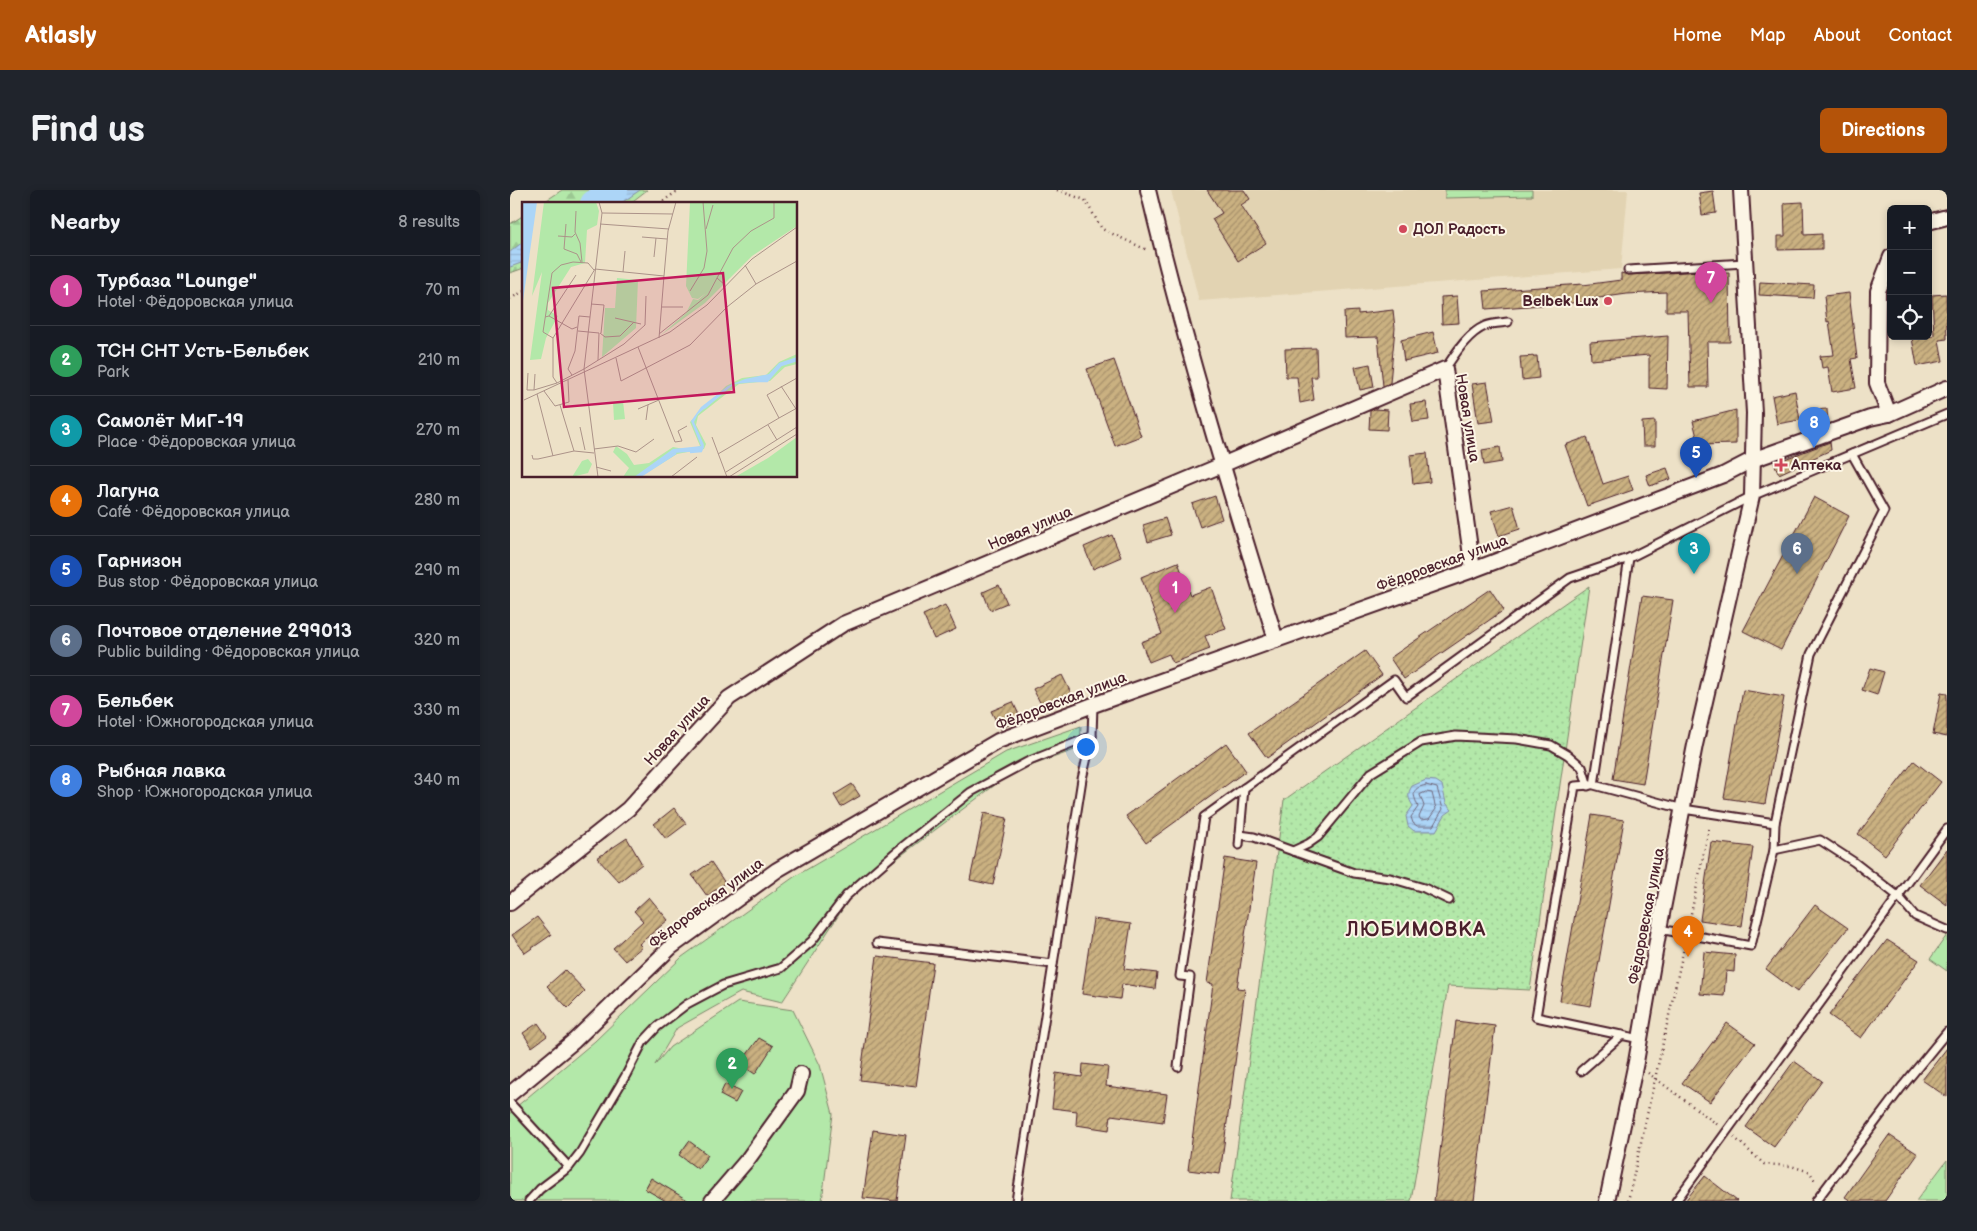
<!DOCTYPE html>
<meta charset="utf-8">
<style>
body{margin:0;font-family:"Balsamiq Sans",sans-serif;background:#20242c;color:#f1f3f6}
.controls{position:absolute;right:15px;top:15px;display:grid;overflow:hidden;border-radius:8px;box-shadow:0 2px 8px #0003}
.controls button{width:45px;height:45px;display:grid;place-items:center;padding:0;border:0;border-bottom:1px solid #363941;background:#171b24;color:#f1f3f6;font:25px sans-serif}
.you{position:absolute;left:575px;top:556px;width:18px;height:18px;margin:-12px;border:4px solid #fff;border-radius:50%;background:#1a73e8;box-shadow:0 0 0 8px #1a73e833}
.badge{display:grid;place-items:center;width:32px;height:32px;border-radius:50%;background:#b45309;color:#fff;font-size:16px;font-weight:700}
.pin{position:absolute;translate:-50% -41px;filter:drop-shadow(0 1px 2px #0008)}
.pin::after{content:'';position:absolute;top:26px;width:18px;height:15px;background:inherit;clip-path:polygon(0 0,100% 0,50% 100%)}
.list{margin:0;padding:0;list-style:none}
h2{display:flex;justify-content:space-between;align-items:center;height:65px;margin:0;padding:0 20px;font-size:21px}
h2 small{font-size:16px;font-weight:400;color:#9ea1a6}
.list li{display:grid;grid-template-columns:32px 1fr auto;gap:15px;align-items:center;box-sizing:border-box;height:70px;padding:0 20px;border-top:1px solid #363941}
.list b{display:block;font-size:19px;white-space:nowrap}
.list p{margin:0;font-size:16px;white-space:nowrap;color:#9ea1a6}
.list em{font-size:16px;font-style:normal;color:#9ea1a6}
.icon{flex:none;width:28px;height:28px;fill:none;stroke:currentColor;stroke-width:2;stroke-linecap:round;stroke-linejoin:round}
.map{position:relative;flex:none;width:1437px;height:1011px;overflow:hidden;border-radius:8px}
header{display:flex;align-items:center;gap:30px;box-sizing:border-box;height:70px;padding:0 25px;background:#b45309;color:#fff}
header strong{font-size:24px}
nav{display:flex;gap:28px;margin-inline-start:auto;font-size:18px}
.intro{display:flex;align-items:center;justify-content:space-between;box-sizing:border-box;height:120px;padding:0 30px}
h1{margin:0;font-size:35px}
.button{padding:12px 22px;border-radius:8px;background:#b45309;color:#fff;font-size:18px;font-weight:700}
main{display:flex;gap:30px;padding:0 30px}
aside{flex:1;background:#171b24;border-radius:8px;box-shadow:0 2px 8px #0003}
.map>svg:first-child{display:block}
.built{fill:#e2d3b2}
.green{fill:#b3e8a9;stroke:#7e846a}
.forest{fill:url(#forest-firs);stroke:#7e846a}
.park{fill:url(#park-dots);stroke:#7e846a}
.water{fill:url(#water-rules);stroke:#858ca5}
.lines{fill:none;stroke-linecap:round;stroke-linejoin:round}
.shore{stroke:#71687d;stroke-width:1}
.river{stroke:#acd5f7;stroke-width:28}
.building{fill:url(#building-hatch);stroke:#4a1f2b}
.lane-casing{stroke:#4a1f2b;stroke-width:11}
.street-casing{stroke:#4a1f2b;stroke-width:18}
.path{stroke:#4a1f2b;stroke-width:2.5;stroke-dasharray:1 4;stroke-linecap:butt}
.lane{stroke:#fcf5e5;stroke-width:7}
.street{stroke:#fcf5e5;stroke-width:14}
.poi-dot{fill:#d1495b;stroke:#fcf5e5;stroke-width:2}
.labels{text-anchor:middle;stroke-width:4;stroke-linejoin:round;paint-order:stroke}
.poi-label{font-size:15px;font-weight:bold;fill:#4a1f2b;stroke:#fcf5e5;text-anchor:start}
.street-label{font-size:15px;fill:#4a1f2b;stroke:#fcf5e5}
.district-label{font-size:20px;font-weight:bold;letter-spacing:1px;fill:#4a1f2b;stroke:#fcf5e5}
.inset-river{fill:none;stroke:#acd5f7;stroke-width:2.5}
.inset-road{fill:none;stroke:#ac9389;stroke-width:1}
.view{fill:#c2185b;fill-opacity:0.15;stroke:#c2185b;stroke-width:2.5}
.inset-edge{fill:none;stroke:#4a1f2b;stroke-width:2.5}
</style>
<header>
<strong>Atlasly</strong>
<nav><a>Home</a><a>Map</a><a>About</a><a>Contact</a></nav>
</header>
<div class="intro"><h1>Find us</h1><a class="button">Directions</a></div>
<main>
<aside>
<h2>Nearby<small>8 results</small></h2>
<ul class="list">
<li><span class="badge" style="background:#d1479c">1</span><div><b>Турбаза &quot;Lounge&quot;</b><p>Hotel · Фёдоровская улица</p></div><em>70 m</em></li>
<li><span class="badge" style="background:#2e9e5b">2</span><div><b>ТСН СНТ Усть-Бельбек</b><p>Park</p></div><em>210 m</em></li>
<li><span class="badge" style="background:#0f9aa8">3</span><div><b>Самолёт МиГ-19</b><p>Place · Фёдоровская улица</p></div><em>270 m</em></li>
<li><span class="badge" style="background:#e8710a">4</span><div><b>Лагуна</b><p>Café · Фёдоровская улица</p></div><em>280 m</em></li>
<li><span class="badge" style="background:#1a4fb4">5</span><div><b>Гарнизон</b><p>Bus stop · Фёдоровская улица</p></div><em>290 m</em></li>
<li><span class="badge" style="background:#5c6f8a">6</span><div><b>Почтовое отделение 299013</b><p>Public building · Фёдоровская улица</p></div><em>320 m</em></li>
<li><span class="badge" style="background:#d1479c">7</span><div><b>Бельбек</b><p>Hotel · Южногородская улица</p></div><em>330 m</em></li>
<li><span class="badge" style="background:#3f7fe0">8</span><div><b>Рыбная лавка</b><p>Shop · Южногородская улица</p></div><em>340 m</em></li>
</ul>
</aside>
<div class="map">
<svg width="1437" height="1011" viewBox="0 0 1437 1011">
<defs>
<pattern id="forest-firs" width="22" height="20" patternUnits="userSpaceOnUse" patternTransform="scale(1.25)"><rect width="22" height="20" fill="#b3e8a9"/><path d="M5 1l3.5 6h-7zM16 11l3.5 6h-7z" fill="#9bc792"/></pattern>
<pattern id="park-dots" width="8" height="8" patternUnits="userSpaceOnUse" patternTransform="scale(1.25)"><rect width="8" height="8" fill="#b3e8a9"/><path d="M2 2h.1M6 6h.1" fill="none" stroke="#9bc792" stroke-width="1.8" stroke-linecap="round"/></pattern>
<pattern id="water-rules" width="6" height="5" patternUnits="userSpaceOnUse" patternTransform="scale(1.25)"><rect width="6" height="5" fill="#acd5f7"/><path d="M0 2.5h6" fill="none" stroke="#96b6d4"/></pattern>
<pattern id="building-hatch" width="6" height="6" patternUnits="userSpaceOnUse" patternTransform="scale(1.25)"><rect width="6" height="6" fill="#cab181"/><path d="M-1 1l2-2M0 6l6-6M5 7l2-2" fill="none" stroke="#a68f6a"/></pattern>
</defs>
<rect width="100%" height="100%" fill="#ede1c7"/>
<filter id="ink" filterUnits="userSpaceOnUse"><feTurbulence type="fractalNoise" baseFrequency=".02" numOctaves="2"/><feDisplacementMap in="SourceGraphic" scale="10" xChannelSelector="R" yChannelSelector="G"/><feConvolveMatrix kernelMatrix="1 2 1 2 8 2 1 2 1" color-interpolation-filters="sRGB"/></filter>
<g filter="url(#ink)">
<!-- built -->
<path class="built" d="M661,0H1118L1111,79L689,111Z"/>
<!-- green -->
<g class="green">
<path d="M935,0H1022V6L935,8Z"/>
<path d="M571,536L570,558L501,583L345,700L272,812L231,802L167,838L145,875L160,857L228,812L283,820L310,875L323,924L312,1011H0V922L85,851L172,767L284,687L496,562Z"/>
<path d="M1437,745V781L1420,769Z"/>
<path d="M1437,970V1011H1406Z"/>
</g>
<!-- forest -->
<g class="forest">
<path d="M52,0H137L119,14H31Z"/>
<path d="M14,25V78L0,83V34Z"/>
</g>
<!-- park -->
<path class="park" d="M1079,396L1020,800L938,796L901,1011H720L774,610Z"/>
<!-- water -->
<g class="water">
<path d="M104,0H130L110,14H84Z"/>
<path d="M14,51V72L0,77V62Z"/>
<path d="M916,590L926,591L932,595L936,613L942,620L935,625L926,641H904L898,636L896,626L903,616C898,608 897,604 902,596Z"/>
</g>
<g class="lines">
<!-- shore -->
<g class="shore">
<path d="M916,595L927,598L933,619L923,636H907L903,633L901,627L908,617C904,605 899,599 916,595Z"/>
<path d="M916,602L922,603L926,619L919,629L911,630L909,627L914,616L910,605Z"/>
</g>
<!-- river -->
<path class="river" d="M84,14L104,0"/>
</g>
<!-- building -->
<g class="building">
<path d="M697,0H734L740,9L731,15L756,53L728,71L702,29L712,23Z"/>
<path d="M1203,1L1206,23L1192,25L1189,3Z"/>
<path d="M1293,12L1294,45L1312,44V59L1268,60V46H1275L1274,13Z"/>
<path d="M1194,81L1195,84L1219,83L1220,152H1197L1198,197H1180L1178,121H1156V102L1117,104L1074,110V112L976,119L974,101L1073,94V95L1111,90V83L1118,85Z"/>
<path d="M1250,92L1304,95L1303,108L1249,105Z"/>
<path d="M1339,103L1347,168L1341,169L1346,198L1322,202L1318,177L1312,178L1310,166L1324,165L1319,131L1317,132L1314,106Z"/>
<path d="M1436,104L1437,149L1429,150L1433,171L1407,176L1402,148L1424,146L1422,105Z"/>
<path d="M947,106L949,133L932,134L931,107Z"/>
<path d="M883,120L885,138L880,193L873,196L868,147L835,148L834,122L848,121V124Z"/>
<path d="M923,142L928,163L894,171L891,150Z"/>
<path d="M1158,146L1157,199L1139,198V165L1081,170L1080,152Z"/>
<path d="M806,158L807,187H801L804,210L790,213L787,187H776L775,159Z"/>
<path d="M1027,166L1029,188L1012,190L1010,167Z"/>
<path d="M604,170L631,246L605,256L577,179Z"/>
<path d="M860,174L864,197L850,200L845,177Z"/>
<path d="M977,192L984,231L968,233L962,194Z"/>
<path d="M1285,201L1290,230L1267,234L1262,206Z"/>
<path d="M916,212L919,230L903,232L900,214Z"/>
<path d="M864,219L878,220L877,240L859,239L860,221Z"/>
<path d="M1317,219L1318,234L1302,239L1301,220Z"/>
<path d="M1226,220V254L1189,255L1183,231Z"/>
<path d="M1145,231V256H1133L1132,232Z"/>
<path d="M1077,247L1093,294L1118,286L1123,300L1077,316L1055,255Z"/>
<path d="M1320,252L1321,260L1269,284L1264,273Z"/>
<path d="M990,257L992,272L974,275L972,260Z"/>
<path d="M917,263L920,292L903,294L900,265Z"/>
<path d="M1157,278L1161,289L1140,296L1136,285Z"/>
<path d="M705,306L712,329L690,337L682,314Z"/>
<path d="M1304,307L1339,326L1271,460L1233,441Z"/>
<path d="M1003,315L1010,339L989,346L981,321Z"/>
<path d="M655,328L661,345L638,352L633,335Z"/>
<path d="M602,345L611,367L583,379L574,357Z"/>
<path d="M668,372L680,405L701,397L716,439L695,446L700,459L663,473L659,464L639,472L631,452L652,444L631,387Z"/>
<path d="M489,395L497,413L480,420L473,402Z"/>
<path d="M980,399L994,420L894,489L880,468Z"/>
<path d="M1132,406L1163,410L1133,594L1103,589Z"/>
<path d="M435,415L446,439L424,449L413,425Z"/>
<path d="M855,461L872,485L757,568L739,543Z"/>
<path d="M1360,478L1374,482L1367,505L1352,500Z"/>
<path d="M552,485L562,505L533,518L523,499Z"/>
<path d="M1233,500L1274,507L1255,614L1214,608Z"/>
<path d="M1431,503L1437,504V547L1423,544Z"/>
<path d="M503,512L511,529L490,539L481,521Z"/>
<path d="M716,553L736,581L636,653L616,626Z"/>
<path d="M1404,571L1431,592L1375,665L1348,644Z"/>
<path d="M342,594L350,606L331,617L324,605Z"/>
<path d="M164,618L176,634L156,649L144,634Z"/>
<path d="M474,623L497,628L483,695L460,690Z"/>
<path d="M1082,625L1114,630L1081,816L1050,811Z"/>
<path d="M117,648L132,674L109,692L87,668Z"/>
<path d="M1201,652L1243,657L1232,736L1190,730Z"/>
<path d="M1437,659V715L1410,695Z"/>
<path d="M715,668L746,673L727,798L735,799L710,984L678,980L703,794L697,793Z"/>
<path d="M201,672L215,693L197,706L182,685Z"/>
<path d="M139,707L158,730L129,754L132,757L115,771L103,758L133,731L124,721Z"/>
<path d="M1305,715L1338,738L1287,802L1256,779Z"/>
<path d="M27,727L41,745L15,763L2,745Z"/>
<path d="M583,729L621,734L614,779L647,783L645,799L612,794L610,809L572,804Z"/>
<path d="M1377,750L1409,770L1351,848L1319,825Z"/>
<path d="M1194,762L1225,765L1224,782L1216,781L1214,806L1190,804Z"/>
<path d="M367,766L423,773L406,897L350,890Z"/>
<path d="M55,780L75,801L58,818L37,796Z"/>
<path d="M946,831L985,836L964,1011H924Z"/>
<path d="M28,833L37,846L22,857L13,843Z"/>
<path d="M1217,833L1245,853L1200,912L1172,893Z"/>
<path d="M249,848L263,856L245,884L230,874Z"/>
<path d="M1437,858V907L1412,890Z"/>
<path d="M1284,871L1312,891L1264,957L1236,937Z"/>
<path d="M573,874L598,877L596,896L657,904L653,932L601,925L599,940L566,935L567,921L542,918L546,883L572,887Z"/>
<path d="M215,894L231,902L225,913L210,905Z"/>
<path d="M363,940L396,945L387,1011L353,1008Z"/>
<path d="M1379,945L1408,964L1375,1011H1341L1335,1007Z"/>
<path d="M179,951L198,965L188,979L169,965Z"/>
<path d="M1195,986L1227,1011H1175Z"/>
<path d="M141,988L179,1011H156L135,999Z"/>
</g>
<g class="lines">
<defs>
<g id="lane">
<path d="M1118,80L1235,73"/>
<path d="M935,179C946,163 957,144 975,136C982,133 991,133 998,132"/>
<path d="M1119,368L1084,595L1173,619L1265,633"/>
<path d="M1081,595L1065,596L1026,827L1130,849"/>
<path d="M730,645L744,647L844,683L880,688L914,698L939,710"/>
<path d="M729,655L734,598"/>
<path d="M1264,660L1310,650L1344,672L1389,707L1405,726L1437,740"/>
<path d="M783,661L798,654L808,647L861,583L911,552L946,546L1007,549L1041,555L1058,565L1072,577L1078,596"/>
<path d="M1149,739L1241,756L1264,660L1265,633L1301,464L1374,321L1342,264"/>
<path d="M367,753L543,774"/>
<path d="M668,877L680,787L670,786L694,627L884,490L896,507L1060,388L1119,368L1242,306L1437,224"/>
<path d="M1071,881L1112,845"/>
<path d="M0,913L59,977L30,999L19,1011"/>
<path d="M59,977L70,963L116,885L133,852L147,837L177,814L213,795L271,778L302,751L336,706L386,662L461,602L517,572L582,546"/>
<path d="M506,1011L572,589L582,546L583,515"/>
<path d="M1166,1011L1437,639"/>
<path d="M1306,1011L1391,898L1437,842"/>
</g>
<g id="street">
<path d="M638,0C674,152 720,301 766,450"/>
<path d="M1418,32L1437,27"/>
<path d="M1379,224L1367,193L1368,101L1381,67"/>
<path d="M0,713L118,619L219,508L333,434L712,275L935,179L963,380"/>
<path d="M0,904L64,851L161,757L267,680L488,551L583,515L963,380L1213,285L1242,270L1360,228L1379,224L1437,198"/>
<path d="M202,1011L238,969L287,901L291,884"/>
<path d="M1097,1011L1126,872L1149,739L1185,555L1242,306L1244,223L1231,0"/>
</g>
</defs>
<!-- lane casing -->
<use href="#lane" class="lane-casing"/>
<!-- street casing -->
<use href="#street" class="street-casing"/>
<!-- path -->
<g class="path">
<path d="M547,0L575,10L592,39L637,60"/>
<path d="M149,14L169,0"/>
<path d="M0,109L14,101"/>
<path d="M1179,733L1199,639"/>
<path d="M1138,883L1208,935"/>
<path d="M1224,947L1254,974L1281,976L1300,982L1306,993"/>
<path d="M1118,1011L1175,753"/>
</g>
<!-- lane -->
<use href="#lane" class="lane"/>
<!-- street -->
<use href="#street" class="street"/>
</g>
</g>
<!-- markers -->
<g class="poi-dot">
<circle cx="893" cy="39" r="5"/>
<circle cx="1098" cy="111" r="5"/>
<path d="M1268.5 267.5h5v5h5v5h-5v5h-5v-5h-5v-5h5z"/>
</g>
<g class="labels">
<!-- poi labels -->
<g class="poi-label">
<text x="903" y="44">ДОЛ Радость</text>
<text x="1088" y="116" text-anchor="end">Belbek Lux</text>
<text x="1281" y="280">Аптека</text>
</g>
<!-- street labels -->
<g class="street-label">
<text transform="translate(958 228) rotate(81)" y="5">Новая улица</text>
<text transform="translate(520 338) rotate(-23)" y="5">Новая улица</text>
<text transform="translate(932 373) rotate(-20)" y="5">Фёдоровская улица</text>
<text transform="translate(551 511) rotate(-21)" y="5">Фёдоровская улица</text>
<text transform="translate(167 540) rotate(-48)" y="5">Новая улица</text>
<text transform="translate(196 713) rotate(-37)" y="5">Фёдоровская улица</text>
<text transform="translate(1136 726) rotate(-79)" y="5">Фёдоровская улица</text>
</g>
<!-- district labels -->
<g class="district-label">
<text x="906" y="746">ЛЮБИМОВКА</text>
</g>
</g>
<!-- overview -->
<g transform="translate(12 12)">
<rect width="275" height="275" fill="#ede1c7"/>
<path d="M22,0H74L77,9L75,23L65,28L63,61L49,65L26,101V108L36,114L24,136L19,157L8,158L20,70L10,94ZM168,0H275V24L230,54L183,101L139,133L164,111L171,97L176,98L184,91L176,97L170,96L164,84ZM101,199L103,217L92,218L91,200ZM275,235V275H213L246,256Z" fill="#b3e8a9"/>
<path d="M275,152V162L263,165L248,179L217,182L176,214L174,223L184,242L182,247L155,252L118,275H101L107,266L91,250L94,244L105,252L112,263L127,261L151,245L167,248L178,244L168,220L204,184L220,176L244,173L257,160Z" fill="#b3e8a9"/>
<path d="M66,257L70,262L66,271L50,275L60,259Z" fill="#b3e8a9"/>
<path d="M95,76L116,78L114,126L80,155L83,106H93Z" fill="#b3e8a9"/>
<path d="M0,0H15L0,106ZM275,155V158L259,163L245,179L212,182L176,212L172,220L182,243L179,249L152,251L117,275H112L151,247L179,244L169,219L179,205L206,184L223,177L247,172L257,161Z" fill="#acd5f7"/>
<path class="inset-river" d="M228,179H245L259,163L275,158M182,206L202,189M168,250L179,249L181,244M117,275L154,251"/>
<path class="inset-road" d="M54,9L53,30L58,41L60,60M80,11L151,12M44,22L42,47L55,52L59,60M78,22L147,27M184,27L191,3M36,34L50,35L53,32M120,35L145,37M132,55L134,36M223,63L234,82M101,70L103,49M142,74L146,29L154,0M203,83L195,76L211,46L229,29L252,16V0M168,89L182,66L185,49L181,0M124,94L123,123L102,142L62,167L35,181L31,175V136L73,67L142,74L137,136M69,102L82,103L79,131M140,105H161M27,114L50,127L55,125M23,115L27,114L54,73M93,116L119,122M56,129L77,131L76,158M78,131L83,135L98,134L112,120M137,132L186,93L195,76M31,136L21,130L30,71L39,63L51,60L66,61L72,68M116,145L153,240L160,239L156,229L165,224M94,156L99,179L168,143L205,105L234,82L275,59M6,171L5,188H12L13,172M50,173L46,167L53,149L57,114L68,115M275,176L245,193L257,216L275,206M259,184L274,207M12,188L35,181M22,189L33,204L47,200L46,178M15,192L31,254M2,198L148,130L185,103L230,57L275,25M38,203L52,249M116,207L137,198M124,218L126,203M246,223L255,238M58,225L63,248M190,235L205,275M72,247L96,244L114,250L132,237M196,252L257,216M10,253L11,257H16L52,249L72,251M74,265L89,269M204,270L275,225M76,275L62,167L80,11L77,0M149,275L175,255M207,275L275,232"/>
<path class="view" d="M201,71L212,190L42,205L31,86Z"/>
<rect width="275" height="275" class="inset-edge"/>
</g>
</svg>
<div class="controls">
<button>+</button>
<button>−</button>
<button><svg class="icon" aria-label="locate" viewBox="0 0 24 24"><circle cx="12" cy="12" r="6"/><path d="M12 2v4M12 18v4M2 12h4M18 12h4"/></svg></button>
</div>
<div class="you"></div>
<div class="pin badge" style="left:665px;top:423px;background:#d1479c">1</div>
<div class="pin badge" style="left:222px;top:899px;background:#2e9e5b">2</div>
<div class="pin badge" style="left:1184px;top:384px;background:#0f9aa8">3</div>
<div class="pin badge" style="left:1178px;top:767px;background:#e8710a">4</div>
<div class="pin badge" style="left:1186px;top:288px;background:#1a4fb4">5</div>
<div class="pin badge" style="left:1287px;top:384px;background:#5c6f8a">6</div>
<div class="pin badge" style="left:1201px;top:113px;background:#d1479c">7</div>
<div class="pin badge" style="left:1304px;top:258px;background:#3f7fe0">8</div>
</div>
</main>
